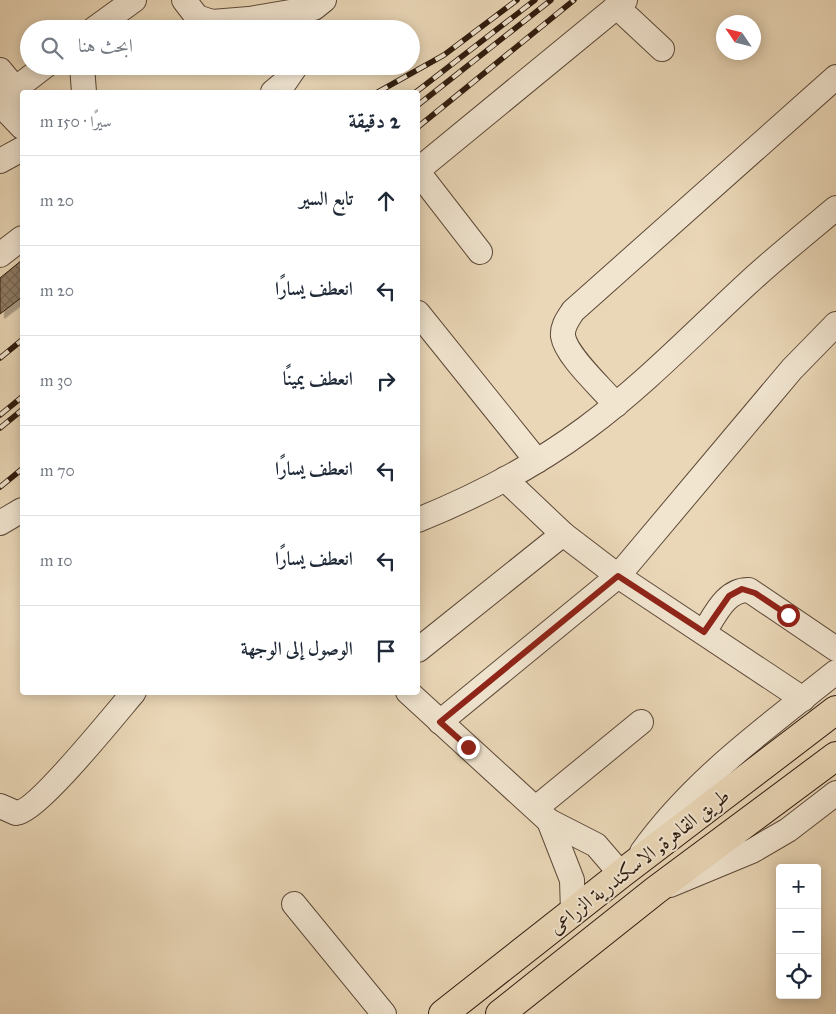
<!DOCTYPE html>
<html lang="ar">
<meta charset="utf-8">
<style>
body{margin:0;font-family:"IM FELL Great Primer",Amiri,serif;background:#f2f2f3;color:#1f2937;direction:rtl}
.controls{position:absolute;right:15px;bottom:15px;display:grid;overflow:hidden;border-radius:5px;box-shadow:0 2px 12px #0003}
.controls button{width:45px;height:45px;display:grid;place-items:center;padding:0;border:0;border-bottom:1px solid #e0e1e3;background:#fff;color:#1f2937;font:25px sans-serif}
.compass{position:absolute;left:716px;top:15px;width:45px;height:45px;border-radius:50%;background:#fff;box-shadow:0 2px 12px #0003;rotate:305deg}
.stop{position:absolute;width:15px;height:15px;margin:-11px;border:4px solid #8f2418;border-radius:50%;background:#fff}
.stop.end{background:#8f2418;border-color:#fff;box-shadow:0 1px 5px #0008}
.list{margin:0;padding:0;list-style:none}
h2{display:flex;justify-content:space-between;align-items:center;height:65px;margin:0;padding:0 20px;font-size:21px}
h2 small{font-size:16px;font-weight:400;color:#747a83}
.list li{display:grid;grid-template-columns:32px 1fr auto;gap:15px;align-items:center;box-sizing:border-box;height:90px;padding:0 20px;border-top:1px solid #e0e1e3}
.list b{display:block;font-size:19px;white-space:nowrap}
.list em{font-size:16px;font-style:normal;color:#747a83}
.icon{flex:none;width:28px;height:28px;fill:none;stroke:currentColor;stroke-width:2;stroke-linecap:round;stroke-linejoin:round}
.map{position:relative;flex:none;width:836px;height:1014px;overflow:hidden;direction:ltr}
.search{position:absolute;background:#fff;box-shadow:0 2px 12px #0003;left:20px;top:20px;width:400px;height:55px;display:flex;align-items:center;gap:12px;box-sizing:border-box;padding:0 18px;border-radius:28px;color:#747a83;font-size:19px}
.panel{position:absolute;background:#fff;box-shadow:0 2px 12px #0003;left:20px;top:90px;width:400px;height:605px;border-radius:5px;direction:rtl}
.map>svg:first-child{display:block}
.building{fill:url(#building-cross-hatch);stroke:#2e1a0d;filter:url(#shadow)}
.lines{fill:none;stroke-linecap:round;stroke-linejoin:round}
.minor-casing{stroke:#5d4938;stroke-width:26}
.highway-casing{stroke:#2e1a0d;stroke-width:30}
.minor{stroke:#f1e5d0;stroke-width:24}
.highway{stroke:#ead7b7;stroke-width:28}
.rail-casing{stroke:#2e1a0d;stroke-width:5.5}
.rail{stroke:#f1e5d0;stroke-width:4;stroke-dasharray:11;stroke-linecap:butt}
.route{stroke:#8f2418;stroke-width:6}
.labels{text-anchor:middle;stroke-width:4;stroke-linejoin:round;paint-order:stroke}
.street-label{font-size:20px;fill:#2e1a0d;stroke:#f1e5d0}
</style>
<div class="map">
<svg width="836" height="1014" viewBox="0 0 836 1014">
<defs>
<pattern id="building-cross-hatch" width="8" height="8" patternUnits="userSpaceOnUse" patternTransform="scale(1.25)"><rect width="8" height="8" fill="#907c65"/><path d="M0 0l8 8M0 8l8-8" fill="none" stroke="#766552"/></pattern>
<filter id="shadow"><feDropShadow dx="4.5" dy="4.5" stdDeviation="0" flood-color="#0004"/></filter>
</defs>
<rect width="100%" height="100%" fill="#ead7b7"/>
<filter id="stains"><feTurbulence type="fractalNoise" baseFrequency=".004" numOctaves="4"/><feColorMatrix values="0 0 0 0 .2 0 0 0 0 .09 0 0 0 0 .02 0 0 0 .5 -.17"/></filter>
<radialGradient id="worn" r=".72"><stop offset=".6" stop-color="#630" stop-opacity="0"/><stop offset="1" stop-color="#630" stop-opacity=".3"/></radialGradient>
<!-- building -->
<path class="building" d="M22,260V297L0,314V278Z"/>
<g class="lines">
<defs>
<g id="minor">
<path d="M184,0L197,17L212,22L249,19L314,8L324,0"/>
<path d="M616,6L662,49"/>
<path d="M94,29L134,0"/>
<path d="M82,66L84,92"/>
<path d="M0,70L22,97"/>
<path d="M273,92L285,82L296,66"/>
<path d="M0,104L22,127"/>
<path d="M0,108L15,89L45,66"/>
<path d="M0,161L22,149"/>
<path d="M418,170L625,0"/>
<path d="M418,172L480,252"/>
<path d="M0,255L22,238"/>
<path d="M418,313L537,461"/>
<path d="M616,405C602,388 566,356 563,336C562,326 568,319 573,311L836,77"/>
<path d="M418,520C477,496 535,466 586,428C644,385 694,333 747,284C775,258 806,233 836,208"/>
<path d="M0,523L22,510"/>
<path d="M563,534L618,576L803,699"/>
<path d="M704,632C715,615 726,589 749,590L836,649"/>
<path d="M418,650L563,534L505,479"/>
<path d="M408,692L549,821L572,880L573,912"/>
<path d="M440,722L618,576L792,369L836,324"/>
<path d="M0,806L16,813C37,812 116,713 134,692"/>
<path d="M536,808L641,722"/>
<path d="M549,821L596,845L621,874"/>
<path d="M642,852C693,780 767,727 836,672"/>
<path d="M670,885L752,851L788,830L836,793"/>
<path d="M294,904L384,1014"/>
</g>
<g id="highway">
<path d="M443,1014L621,874L836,710"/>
<path d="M500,1014L656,890L836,756"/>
</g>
</defs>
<!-- minor casing -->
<use href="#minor" class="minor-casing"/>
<!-- highway casing -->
<use href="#highway" class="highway-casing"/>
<!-- minor -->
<use href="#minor" class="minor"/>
<!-- highway -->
<use href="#highway" class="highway"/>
<defs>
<g id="rail">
<path d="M378,92L444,55L517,0"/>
<path d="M416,92L535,0"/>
<path d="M418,105L551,0"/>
<path d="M418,127L574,0"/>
<path d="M0,358L22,340"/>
<path d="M0,415L22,397"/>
<path d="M0,428L22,410"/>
<path d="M0,487L22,469"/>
</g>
</defs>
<!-- rail casing -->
<use href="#rail" class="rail-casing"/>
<!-- rail -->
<use href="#rail" class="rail"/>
</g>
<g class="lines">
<!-- route -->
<path class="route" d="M468,747L440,722L618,576L704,632L729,596L742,589L755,593L788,615"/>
</g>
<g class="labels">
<!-- street labels -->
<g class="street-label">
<text transform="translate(639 861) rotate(-38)" y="7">طريق القاهرة, الاسكندرية الزراعى</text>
</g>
</g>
<rect width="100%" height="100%" filter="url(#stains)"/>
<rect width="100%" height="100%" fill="url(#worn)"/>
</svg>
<div class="controls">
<button>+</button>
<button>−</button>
<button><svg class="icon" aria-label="locate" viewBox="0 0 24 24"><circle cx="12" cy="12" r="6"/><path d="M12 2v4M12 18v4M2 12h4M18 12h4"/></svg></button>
</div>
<svg class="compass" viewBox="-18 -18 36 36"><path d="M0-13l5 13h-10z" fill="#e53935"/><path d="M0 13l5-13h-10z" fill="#747a83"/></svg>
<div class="stop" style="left:788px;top:615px"></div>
<div class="stop end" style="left:468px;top:747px"></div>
<div class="search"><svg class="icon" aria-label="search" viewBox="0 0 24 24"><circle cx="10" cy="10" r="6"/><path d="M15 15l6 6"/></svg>ابحث هنا</div>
<section class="panel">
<h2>2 دقيقة<small>سيرًا · 150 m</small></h2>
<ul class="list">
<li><svg class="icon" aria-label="ahead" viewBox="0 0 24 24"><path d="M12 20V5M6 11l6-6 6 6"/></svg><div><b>تابع السير</b></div><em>20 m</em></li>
<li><svg class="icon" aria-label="left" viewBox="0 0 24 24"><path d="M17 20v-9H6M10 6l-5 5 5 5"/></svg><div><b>انعطف يسارًا</b></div><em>20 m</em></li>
<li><svg class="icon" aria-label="right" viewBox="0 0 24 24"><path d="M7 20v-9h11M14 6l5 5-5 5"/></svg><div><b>انعطف يمينًا</b></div><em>30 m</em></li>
<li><svg class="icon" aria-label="left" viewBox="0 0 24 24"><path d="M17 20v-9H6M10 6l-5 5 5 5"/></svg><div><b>انعطف يسارًا</b></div><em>70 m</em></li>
<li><svg class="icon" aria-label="left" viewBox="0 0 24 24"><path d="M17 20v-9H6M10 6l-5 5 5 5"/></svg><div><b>انعطف يسارًا</b></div><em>10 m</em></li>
<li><svg class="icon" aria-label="arrive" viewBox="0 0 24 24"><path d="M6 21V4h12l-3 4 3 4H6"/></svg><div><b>الوصول إلى الوجهة</b></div></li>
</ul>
</section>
</div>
